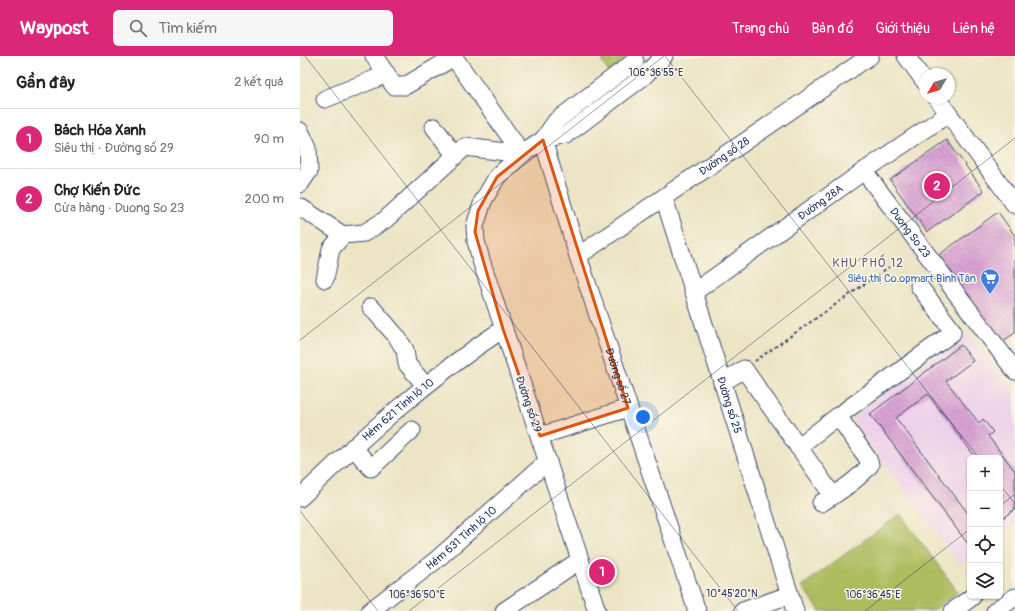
<!DOCTYPE html>
<html lang="vi">
<meta charset="utf-8">
<style>
body{margin:0;font-family:Pangolin,sans-serif;background:#f6f6f6;color:#222}
.controls{position:absolute;right:12px;bottom:12px;display:grid;overflow:hidden;border-radius:6px;box-shadow:0 1px 3px #0004}
.controls button{width:36px;height:36px;display:grid;place-items:center;padding:0;border:0;border-bottom:1px solid #e0e0e0;background:#fff;color:#222;font:20px sans-serif}
.compass{position:absolute;left:619px;top:12px;width:36px;height:36px;border-radius:50%;background:#fff;box-shadow:0 1px 3px #0004;rotate:232deg}
.you{position:absolute;left:343px;top:361px;width:14px;height:14px;margin:-10px;border:3px solid #fff;border-radius:50%;background:#1a73e8;box-shadow:0 0 0 6px #1a73e833}
.badge{display:grid;place-items:center;width:26px;height:26px;border-radius:50%;background:#db2777;color:#fff;font-size:13px;font-weight:700}
.pin{position:absolute;translate:-50% -50%;border:2px solid #fff;box-shadow:0 1px 4px #0006}
.list{margin:0;padding:0;list-style:none}
h2{display:flex;justify-content:space-between;align-items:center;height:52px;margin:0;padding:0 16px;font-size:17px}
h2 small{font-size:13px;font-weight:400;color:#767676}
.list li{display:grid;grid-template-columns:26px 1fr auto;gap:12px;align-items:center;box-sizing:border-box;height:60px;padding:0 16px;border-top:1px solid #e0e0e0}
.list b{display:block;font-size:15px;white-space:nowrap}
.list p{margin:0;font-size:13px;white-space:nowrap;color:#767676}
.list em{font-size:13px;font-style:normal;color:#767676}
.icon{flex:none;width:22px;height:22px;fill:none;stroke:currentColor;stroke-width:2;stroke-linecap:round;stroke-linejoin:round}
.map{position:relative;flex:none;width:715px;height:555px;overflow:hidden}
header{display:flex;align-items:center;gap:24px;box-sizing:border-box;height:56px;padding:0 20px;background:#db2777;color:#fff}
header strong{font-size:19px}
nav{display:flex;gap:22px;margin-inline-start:auto;font-size:14px}
.search{width:280px;height:36px;background:#f6f6f6;display:flex;align-items:center;gap:10px;box-sizing:border-box;padding:0 14px;border-radius:6px;color:#767676;font-size:15px}
main{display:flex}
aside{flex:1;background:#fff}
.map>svg:first-child{display:block}
.built{fill:#edd1e9}
.grass{fill:url(#grass-dots);stroke:#64765e}
.pitch{fill:#adbc5e;stroke:#64765e}
.building{fill:url(#building-back-hatch)}
.lines{fill:none;stroke-linecap:round;stroke-linejoin:round}
.minor-casing{stroke:#3a4a6d;stroke-width:19}
.path{stroke:#3a4a6d;stroke-width:2;stroke-dasharray:3 3;stroke-linecap:butt}
.minor{stroke:#fff;stroke-width:17}
.marked{fill:#de5710;fill-opacity:0.2;stroke:#de5710;stroke-width:3;stroke-linejoin:round}
.ticks{fill:none;stroke:#1b2f5e;stroke-width:1;stroke-opacity:0.45}
.labels{text-anchor:middle;stroke-width:3;stroke-linejoin:round;paint-order:stroke}
.street-label{font-size:11px;fill:#1b2f5e;stroke:#fcf5e5}
.shop-label{font-size:11px;fill:#366cbe;stroke:#fcf5e5;text-anchor:end}
.neighbourhood-label{font-size:12px;letter-spacing:1px;fill:#5e5887;stroke:#fcf5e5}
.ticks-label{font-size:10px;text-anchor:middle;fill:#1b2f5e;stroke:#fcf5e5;stroke-width:3;stroke-linejoin:round;paint-order:stroke}
</style>
<header>
<strong>Waypost</strong>
<div class="search"><svg class="icon" aria-label="search" viewBox="0 0 24 24"><circle cx="10" cy="10" r="6"/><path d="M15 15l6 6"/></svg>Tìm kiếm</div>
<nav><a>Trang chủ</a><a>Bản đồ</a><a>Giới thiệu</a><a>Liên hệ</a></nav>
</header>
<main>
<aside>
<h2>Gần đây<small>2 kết quả</small></h2>
<ul class="list">
<li><span class="badge">1</span><div><b>Bách Hóa Xanh</b><p>Siêu thị · Đường số 29</p></div><em>90 m</em></li>
<li><span class="badge">2</span><div><b>Chợ Kiến Đức</b><p>Cửa hàng · Duong So 23</p></div><em>200 m</em></li>
</ul>
</aside>
<div class="map">
<svg width="715" height="555" viewBox="0 0 715 555">
<defs>
<pattern id="grass-dots" width="8" height="8" patternUnits="userSpaceOnUse"><rect width="8" height="8" fill="#adbc5e"/><path d="M2 2h.1M6 6h.1" fill="none" stroke="#8c9951" stroke-width="1.8" stroke-linecap="round"/></pattern>
<pattern id="building-back-hatch" width="6" height="6" patternUnits="userSpaceOnUse"><rect width="6" height="6" fill="#daa4d4"/><path d="M-1 5l2 2M0 0l6 6M5-1l2 2" fill="none" stroke="#b086af"/></pattern>
</defs>
<rect width="100%" height="100%" fill="#fcf5e5"/>
<filter id="ink" filterUnits="userSpaceOnUse"><feTurbulence type="fractalNoise" baseFrequency=".025" numOctaves="2"/><feDisplacementMap in="SourceGraphic" scale="8" xChannelSelector="R" yChannelSelector="G"/><feConvolveMatrix kernelMatrix="1 2 1 2 8 2 1 2 1" color-interpolation-filters="sRGB"/></filter>
<filter id="wash" filterUnits="userSpaceOnUse"><feTurbulence type="fractalNoise" baseFrequency=".012" numOctaves="4" result="noise"/><feDisplacementMap in="SourceGraphic" scale="16" xChannelSelector="R" yChannelSelector="G"/><feGaussianBlur stdDeviation="0.9" result="paint"/><feColorMatrix in="noise" values="0 0 0 0 0 0 0 0 0 0 0 0 0 0 0 0 0 1.4 0 .05"/><feComposite in="paint" operator="in"/></filter>
<g filter="url(#wash)">
<rect width="100%" height="100%" fill="#ece4c4"/>
<!-- built -->
<path class="built" d="M668,276L715,338V468L700,479V402H670V502L660,509L551,362Z"/>
<!-- grass -->
<path class="grass" d="M310,0H334L309,17L302,5Z"/>
<!-- pitch -->
<path class="pitch" d="M600,458L658,536L632,555H520L502,530Z"/>
<g id="blocks">
<!-- building -->
<g class="building">
<path d="M647,84L684,135L627,176L590,124Z"/>
<path d="M698,156L715,180V277L700,287L636,201Z"/>
<path d="M661,289L673,305L646,325L679,367L683,363L693,376L688,380L715,415V453L700,464V441L703,439L700,434V402H676L628,338L596,362L670,460V487L668,488L570,358Z"/>
</g>
</g>
</g>
<g filter="url(#ink)">
<use href="#blocks" fill-opacity="0" stroke="#3a4a6d" stroke-width="1"/>
<g class="lines">
<defs>
<g id="minor">
<path d="M74,0L94,30H105L154,1"/>
<path d="M153,0L222,98"/>
<path d="M606,0L625,26"/>
<path d="M637,42L715,149"/>
<path d="M25,43L87,18"/>
<path d="M134,71L155,99"/>
<path d="M0,75L8,92L9,115L0,128"/>
<path id="s1" d="M243,84L278,200L397,555"/>
<path d="M243,84L266,79L343,21L364,0"/>
<path id="s2" d="M564,115L715,315"/>
<path id="s3" d="M364,142L495,555"/>
<path d="M0,151L43,179L64,177L85,164L165,91L222,98"/>
<path id="s4" d="M278,200L570,0"/>
<path d="M25,223L31,193L43,179"/>
<path id="s5" d="M394,236L564,115L648,58"/>
<path d="M71,251L97,281L105,294L107,308L125,329"/>
<path d="M422,327L444,313L533,440"/>
<path d="M538,360L652,277V274L619,230"/>
<path d="M240,380L328,352"/>
<path d="M53,391L71,412L112,374"/>
<path d="M498,391L538,360L568,403L570,409C557,425 538,437 521,447"/>
<path id="s6" d="M0,442C64,380 129,322 203,273"/>
<path id="s7" d="M70,555L135,505L248,405"/>
<path d="M204,555L280,504"/>
<path d="M297,555L181,204L176,185L175,170L183,145L197,121L222,98L243,84L256,65L335,5"/>
<path d="M443,555L489,539"/>
<path d="M653,555L672,541"/>
<path d="M695,555L715,541"/>
</g>
</defs>
<!-- minor casing -->
<use href="#minor" class="minor-casing"/>
<!-- path -->
<path class="path" d="M455,305L589,211"/>
<!-- minor -->
<use href="#minor" class="minor"/>
</g>
</g>
<!-- marked area -->
<path class="marked" d="M243,84L328,352L240,380L203,273L175,176L178,155L197,121Z"/>
<!-- ticks -->
<path class="ticks" d="M5,0L438,555M365,0L679,402M0,284L364,0M700,429L715,448M700,450L715,438M0,455L78,555M109,555L715,82M565,555L670,473"/>
<!-- icons -->
<defs>
<symbol id="supermarket-pin" viewBox="-11 -11 22 30"><path d="M0 17L-7.5 6A9.5 9.5 0 1 1 7.5 6Z" fill="#3f7fe0" stroke="#fcf5e5"/><path d="M-6-5.5h2.5l.6 2H6L4.5 2H-2.5L-4.4-4H-6ZM-1.5 3.2a1.3 1.3 0 1 0 .1 0ZM3 3.2a1.3 1.3 0 1 0 .1 0Z" fill="#fff"/></symbol>
</defs>
<g fill-rule="evenodd">
<use href="#supermarket-pin" x="679" y="211" width="22" height="30"/>
</g>
<g class="labels">
<!-- street labels -->
<g class="street-label">
<text dy="4" stroke="none"><textPath href="#s4" startOffset="177">Đường số 28</textPath></text>
<text dy="4" stroke="none"><textPath href="#s5" startOffset="155">Đường 28A</textPath></text>
<text dy="4" stroke="none"><textPath href="#s2" startOffset="77">Duong So 23</textPath></text>
<text dy="4" stroke="none"><textPath href="#s1" startOffset="248">Đường số 27</textPath></text>
<text transform="translate(229 348) rotate(71)" y="4">Đường số 29</text>
<text dy="4" stroke="none"><textPath href="#s3" startOffset="217">Đường số 25</textPath></text>
<text dy="4" stroke="none"><textPath href="#s6" startOffset="132">Hẻm 621 Tỉnh lộ 10</textPath></text>
<text dy="4" stroke="none"><textPath href="#s7" startOffset="117">Hẻm 631 Tỉnh lộ 10</textPath></text>
</g>
<!-- shop labels -->
<g class="shop-label">
<text x="676" y="226">Siêu thị Co.opmart Bình Tân</text>
</g>
<!-- neighbourhood labels -->
<g class="neighbourhood-label">
<text x="568" y="211">KHU PHỐ 12</text>
</g>
</g>
<g class="ticks-label">
<text x="356" y="20">106°36'55"E</text>
<text x="432" y="541">10°45'20"N</text>
<text x="117" y="542">106°36'50"E</text>
<text x="573" y="542">106°36'45"E</text>
</g>
</svg>
<div class="controls">
<button>+</button>
<button>−</button>
<button><svg class="icon" aria-label="locate" viewBox="0 0 24 24"><circle cx="12" cy="12" r="6"/><path d="M12 2v4M12 18v4M2 12h4M18 12h4"/></svg></button>
<button><svg class="icon" aria-label="layers" viewBox="0 0 24 24"><path d="M12 4l9 5-9 5-9-5zM3 14l9 5 9-5"/></svg></button>
</div>
<svg class="compass" viewBox="-18 -18 36 36"><path d="M0-13l5 13h-10z" fill="#e53935"/><path d="M0 13l5-13h-10z" fill="#767676"/></svg>
<div class="you"></div>
<div class="pin badge" style="left:302px;top:516px">1</div>
<div class="pin badge" style="left:637px;top:130px">2</div>
</div>
</main>
